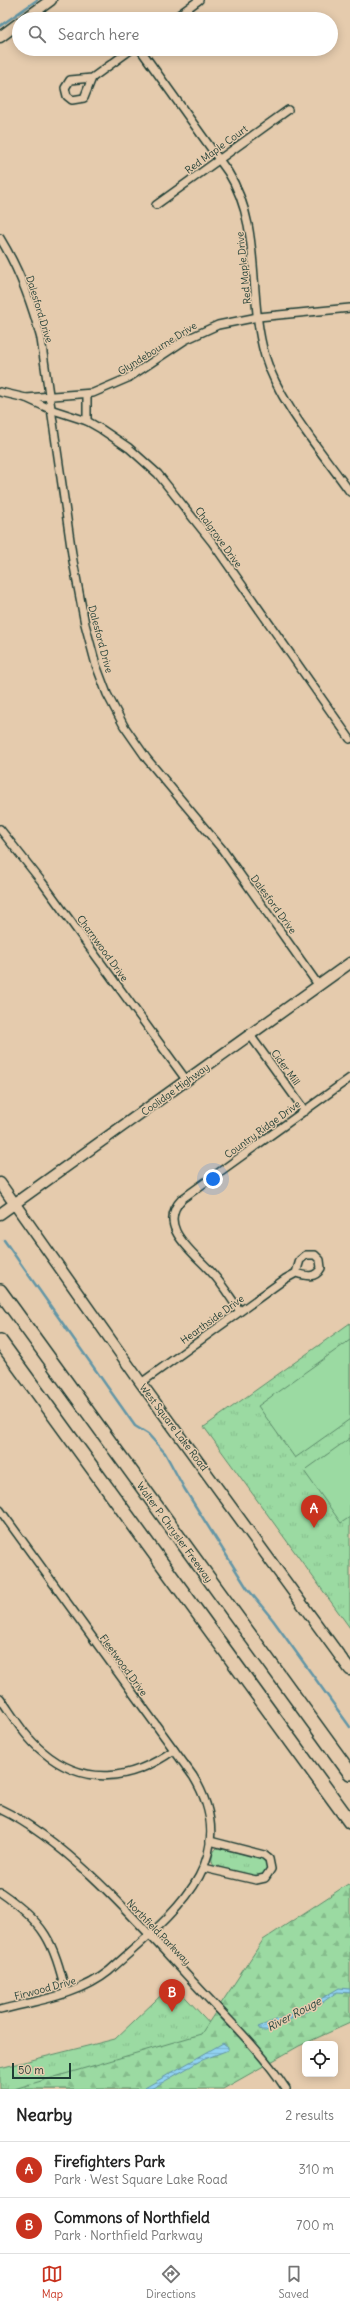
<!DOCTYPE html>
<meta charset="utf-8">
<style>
body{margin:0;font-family:Delius,sans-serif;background:#f6f6f6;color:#222}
.controls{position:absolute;right:12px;bottom:12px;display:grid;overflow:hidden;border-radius:6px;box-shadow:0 2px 10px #0003}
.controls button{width:36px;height:36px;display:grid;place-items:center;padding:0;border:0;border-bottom:1px solid #e0e0e0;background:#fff;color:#222;font:20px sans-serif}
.scale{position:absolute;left:12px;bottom:10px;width:59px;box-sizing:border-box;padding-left:4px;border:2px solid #1f3d34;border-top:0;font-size:11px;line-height:14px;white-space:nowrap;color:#1f3d34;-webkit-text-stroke:3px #e5cbad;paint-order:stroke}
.you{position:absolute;left:213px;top:1179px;width:14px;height:14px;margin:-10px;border:3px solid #fff;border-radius:50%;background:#1a73e8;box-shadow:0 0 0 6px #1a73e833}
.badge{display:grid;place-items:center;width:26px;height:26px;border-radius:50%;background:#c8321e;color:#fff;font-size:13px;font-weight:700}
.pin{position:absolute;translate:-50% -33px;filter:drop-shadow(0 1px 2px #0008)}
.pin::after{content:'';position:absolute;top:21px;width:14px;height:12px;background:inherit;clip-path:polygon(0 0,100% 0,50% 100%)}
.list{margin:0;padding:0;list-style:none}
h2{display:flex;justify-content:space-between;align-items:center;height:52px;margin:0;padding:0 16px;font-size:17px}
h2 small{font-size:13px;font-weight:400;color:#767676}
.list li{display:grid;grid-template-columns:26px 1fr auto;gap:12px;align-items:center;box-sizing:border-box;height:56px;padding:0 16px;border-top:1px solid #e0e0e0}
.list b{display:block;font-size:15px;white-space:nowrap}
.list p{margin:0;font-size:13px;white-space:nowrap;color:#767676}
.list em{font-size:13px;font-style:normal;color:#767676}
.icon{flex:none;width:22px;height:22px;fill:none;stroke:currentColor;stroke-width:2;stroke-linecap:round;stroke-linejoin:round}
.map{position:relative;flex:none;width:350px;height:2089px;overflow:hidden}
.search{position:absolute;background:#fff;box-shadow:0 2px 10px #0003;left:12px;right:12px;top:12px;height:44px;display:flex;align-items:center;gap:10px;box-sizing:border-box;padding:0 14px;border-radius:22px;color:#767676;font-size:15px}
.sheet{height:164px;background:#fff}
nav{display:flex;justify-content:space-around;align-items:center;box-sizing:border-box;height:56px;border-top:1px solid #e0e0e0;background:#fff;font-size:11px;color:#767676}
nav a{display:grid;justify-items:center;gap:2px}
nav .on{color:#c8321e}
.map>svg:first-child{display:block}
.grass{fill:url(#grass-tufts);stroke:#5d8c6b}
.forest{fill:url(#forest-firs);stroke:#5d8c6b}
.pitch{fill:#9bdaa2;stroke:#5d8c6b}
.water{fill:url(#water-rules);stroke:#6396a6}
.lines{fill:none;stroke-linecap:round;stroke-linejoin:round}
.stream{stroke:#6396a6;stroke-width:2.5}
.street-casing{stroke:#1f3d34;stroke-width:10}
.secondary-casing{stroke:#1f3d34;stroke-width:13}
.highway-casing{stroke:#1f3d34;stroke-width:16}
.street{stroke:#e5cbad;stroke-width:7}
.secondary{stroke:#e5cbad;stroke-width:10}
.highway{stroke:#e5cbad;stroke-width:13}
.labels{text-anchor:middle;stroke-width:3;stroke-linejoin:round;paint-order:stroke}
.street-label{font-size:10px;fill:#1f3d34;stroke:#e5cbad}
.water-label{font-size:11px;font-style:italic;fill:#25443e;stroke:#e5cbad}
</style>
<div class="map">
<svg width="350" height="2089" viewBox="0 0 350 2089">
<defs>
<pattern id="grass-tufts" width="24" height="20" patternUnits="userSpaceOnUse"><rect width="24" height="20" fill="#9bdaa2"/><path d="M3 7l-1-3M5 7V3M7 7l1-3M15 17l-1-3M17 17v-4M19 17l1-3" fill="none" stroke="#85bc8c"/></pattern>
<pattern id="forest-firs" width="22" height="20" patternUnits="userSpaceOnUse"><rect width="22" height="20" fill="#9bdaa2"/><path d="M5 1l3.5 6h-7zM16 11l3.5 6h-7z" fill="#85bc8c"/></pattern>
<pattern id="water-rules" width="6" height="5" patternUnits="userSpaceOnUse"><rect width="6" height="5" fill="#91d2f2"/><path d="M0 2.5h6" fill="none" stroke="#7db5d0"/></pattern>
</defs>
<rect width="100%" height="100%" fill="#e5cbad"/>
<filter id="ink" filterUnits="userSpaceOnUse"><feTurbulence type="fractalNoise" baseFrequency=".025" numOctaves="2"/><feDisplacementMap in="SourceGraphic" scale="8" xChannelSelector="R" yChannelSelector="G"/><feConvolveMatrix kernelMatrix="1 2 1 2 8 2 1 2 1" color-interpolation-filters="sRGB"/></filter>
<g filter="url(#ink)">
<!-- grass -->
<g class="grass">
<path d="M350,1323V1628L204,1427Z"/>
<path d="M217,1848L262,1858L266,1863L267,1869L262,1875L256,1876L214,1866C210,1861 212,1852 217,1848Z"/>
<path d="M173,1984L245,2061L196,2089H0V2068L115,2039Z"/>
</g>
<!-- forest -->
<path class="forest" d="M348,1884L350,1887V2023L299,2046L223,2089H14L201,2034L263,1940Z"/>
<!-- pitch -->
<g class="pitch">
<path d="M350,1340V1419L295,1458L258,1406Z"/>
<path d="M350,1438V1517L341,1523L304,1471Z"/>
</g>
<!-- water -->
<g class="water">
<path d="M339,1988L350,1989V1993L337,1992L316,2007L266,2031H261L258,2027L304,2009Z"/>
<path d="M223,2043L228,2047V2050L200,2061L151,2089H143Z"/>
</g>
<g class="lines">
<!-- stream -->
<g class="stream">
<path d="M0,26L37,0"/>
<path d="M4,1240L135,1426L148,1434L165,1453L184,1488L247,1588L273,1620L350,1727"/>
</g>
<defs>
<g id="street">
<path d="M173,19L199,0"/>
<path d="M140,49L228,172C263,228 247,295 265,356C279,403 322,452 350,492"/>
<path d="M92,78L84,98L72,100L67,96L65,88L70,80L92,78L132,49"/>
<path d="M156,205L288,110"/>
<path d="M0,238C19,269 32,304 41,339L73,561L85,624L96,665L107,694L124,726L147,759L222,849L319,986"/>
<path d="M0,392L26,398L93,393L128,378L185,340L218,325L258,317L350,308"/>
<path d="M26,398L50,409L87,421L101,429L129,448L158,474L212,542L350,739"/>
<path d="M87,421V394"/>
<path d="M0,829L42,882L187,1081"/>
<path d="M250,1035L305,1111"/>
<path d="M240,1311C231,1299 223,1285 213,1274C195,1253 155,1227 182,1199L350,1078"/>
<path d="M141,1383L285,1279L296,1273C306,1276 315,1279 321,1268L320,1260L315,1255H306L300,1260L296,1273"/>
<path d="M0,1510L193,1776C247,1864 167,1918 109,1971C78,1996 37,2000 0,2010"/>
<path d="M0,1698C13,1716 25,1737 42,1751C84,1787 131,1781 174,1750"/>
<path d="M0,1809C70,1842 142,1927 195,1984C226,2018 261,2050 286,2089"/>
<path d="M204,1868L256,1880L265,1878L271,1869L269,1859L264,1855L210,1841"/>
<path d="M0,1892C45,1923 53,1941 66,1993"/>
</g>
<g id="secondary">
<path d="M25,19L51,0"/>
<path d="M0,37L19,23"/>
<path d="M0,1183L141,1383L350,1670"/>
<path d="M0,1214L350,963"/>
</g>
<g id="highway">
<path d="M0,1291L350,1773"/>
<path d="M0,1341L350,1822"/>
</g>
</defs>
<!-- street casing -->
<use href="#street" class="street-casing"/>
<!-- secondary casing -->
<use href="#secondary" class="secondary-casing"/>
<!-- highway casing -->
<use href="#highway" class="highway-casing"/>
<!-- street -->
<use href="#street" class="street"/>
<!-- secondary -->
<use href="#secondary" class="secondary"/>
<!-- highway -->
<use href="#highway" class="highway"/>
</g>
</g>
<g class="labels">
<!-- street labels -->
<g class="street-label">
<text transform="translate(216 149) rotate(-36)" y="4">Red Maple Court</text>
<text transform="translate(243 268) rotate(-96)" y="4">Red Maple Drive</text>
<text transform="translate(40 309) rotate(73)" y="4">Dalesford Drive</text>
<text transform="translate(157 348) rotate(-32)" y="4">Glyndebourne Drive</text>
<text transform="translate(219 537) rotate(54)" y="4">Chalgrove Drive</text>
<text transform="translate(101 639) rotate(75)" y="4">Dalesford Drive</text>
<text transform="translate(274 904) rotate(54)" y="4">Dalesford Drive</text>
<text transform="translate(103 948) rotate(54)" y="4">Charnwood Drive</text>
<text transform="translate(286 1067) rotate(54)" y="4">Cider Mill</text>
<text transform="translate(175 1089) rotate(-36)" y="4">Coolidge Highway</text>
<text transform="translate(262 1129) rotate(-36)" y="4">Country Ridge Drive</text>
<text transform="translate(212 1319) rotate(-36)" y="4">Hearthside Drive</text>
<text transform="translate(174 1427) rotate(53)" y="4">West Square Lake Road</text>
<text transform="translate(175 1532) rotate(54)" y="4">Walter P. Chrysler Freeway</text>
<text transform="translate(124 1665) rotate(54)" y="4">Fleetwood Drive</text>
<text transform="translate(159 1932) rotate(46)" y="4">Northfield Parkway</text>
<text transform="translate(45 1988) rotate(-15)" y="4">Firwood Drive</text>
</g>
<!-- water labels -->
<g class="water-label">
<text transform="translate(294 2014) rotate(-28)" y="4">River Rouge</text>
</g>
</g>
</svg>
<div class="controls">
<button><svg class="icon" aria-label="locate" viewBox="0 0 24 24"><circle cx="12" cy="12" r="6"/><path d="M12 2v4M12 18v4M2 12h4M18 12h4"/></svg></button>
</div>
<div class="scale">50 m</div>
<div class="you"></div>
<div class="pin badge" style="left:314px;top:1528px">A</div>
<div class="pin badge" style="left:172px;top:2012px">B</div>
<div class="search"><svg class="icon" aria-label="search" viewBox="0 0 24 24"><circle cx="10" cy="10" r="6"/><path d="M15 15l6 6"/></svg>Search here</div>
</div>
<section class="sheet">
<h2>Nearby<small>2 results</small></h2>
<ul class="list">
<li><span class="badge">A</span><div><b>Firefighters Park</b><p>Park · West Square Lake Road</p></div><em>310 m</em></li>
<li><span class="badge">B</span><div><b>Commons of Northfield</b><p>Park · Northfield Parkway</p></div><em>700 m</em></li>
</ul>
</section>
<nav>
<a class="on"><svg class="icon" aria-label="map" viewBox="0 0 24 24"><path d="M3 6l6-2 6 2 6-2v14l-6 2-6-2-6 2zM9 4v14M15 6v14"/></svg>Map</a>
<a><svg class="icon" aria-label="directions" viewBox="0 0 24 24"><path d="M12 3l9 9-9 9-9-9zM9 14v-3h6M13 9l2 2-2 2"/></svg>Directions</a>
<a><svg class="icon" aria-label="saved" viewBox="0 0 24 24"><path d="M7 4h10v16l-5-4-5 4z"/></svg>Saved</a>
</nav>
